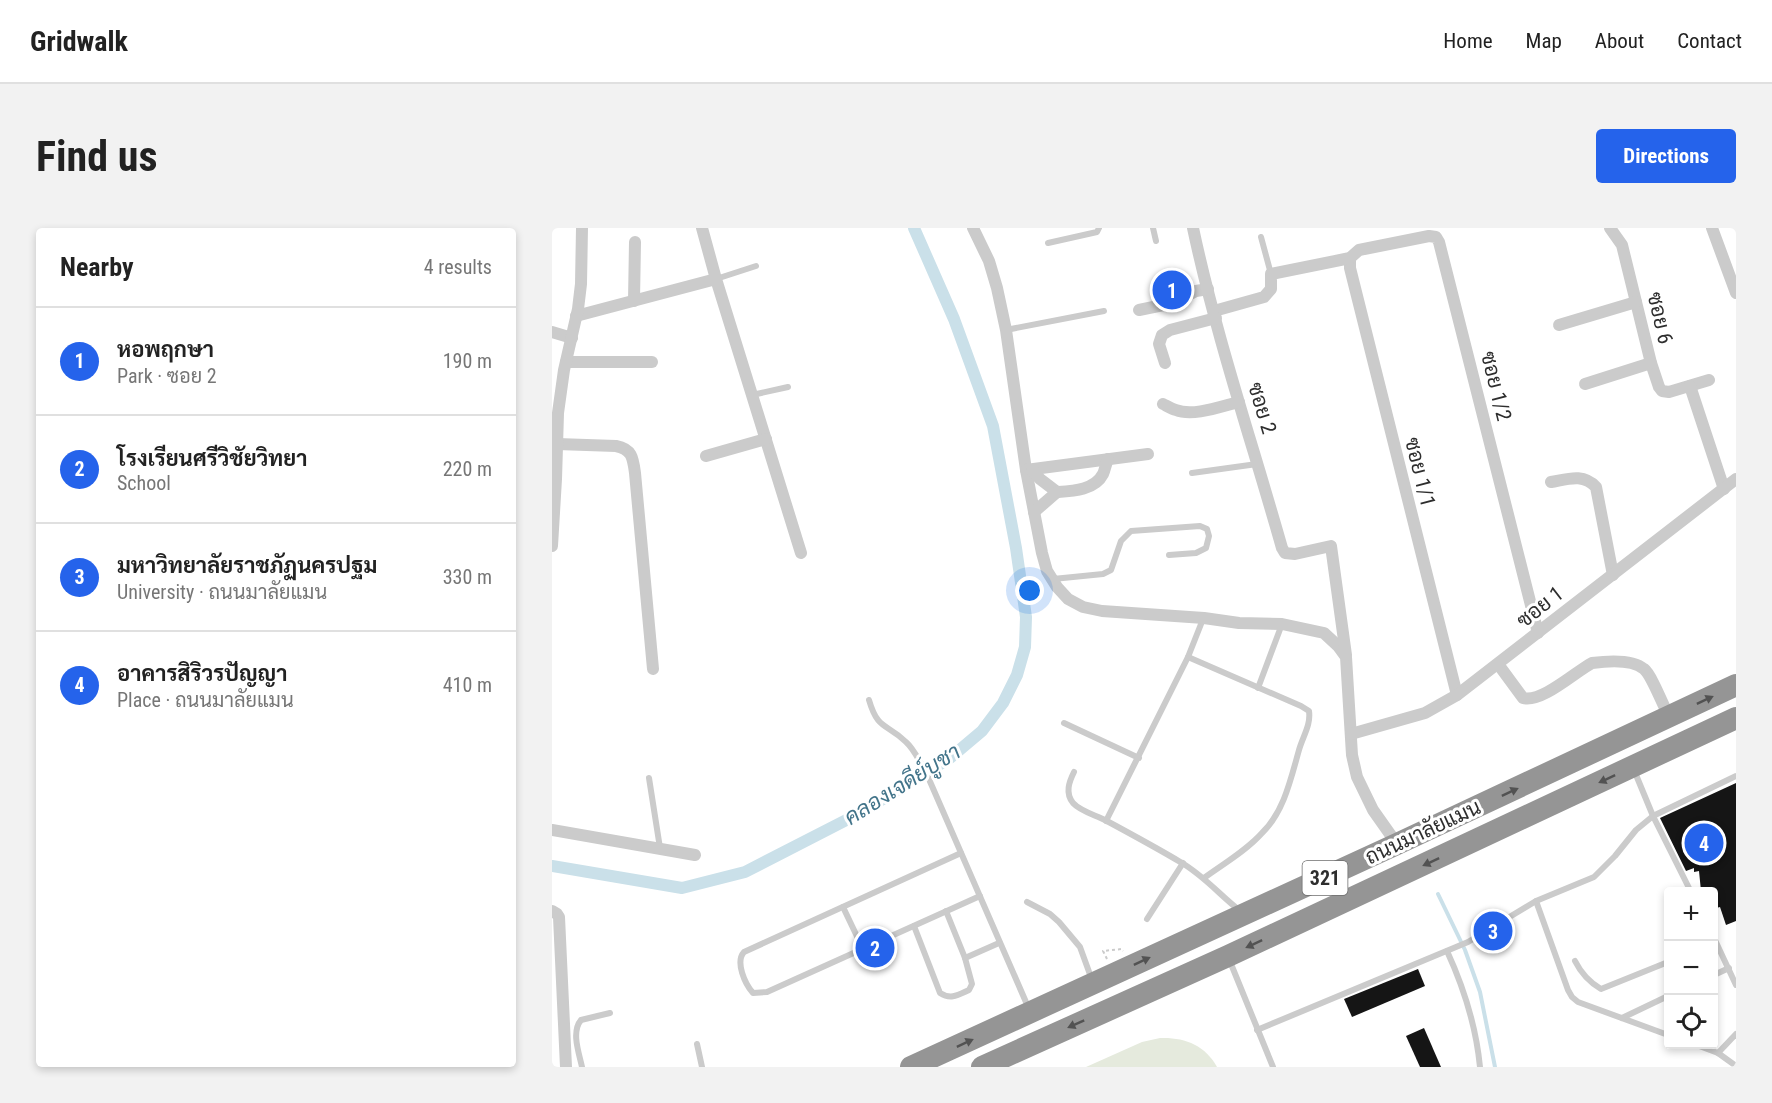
<!DOCTYPE html>
<meta charset="utf-8">
<style>
body{margin:0;font-family:"Roboto Condensed",Sarabun,sans-serif;background:#f2f2f2;color:#222}
.controls{position:absolute;right:18px;bottom:18px;display:grid;overflow:hidden;border-radius:6px;box-shadow:0 3px 9px #0003}
.controls button{width:54px;height:54px;display:grid;place-items:center;padding:0;border:0;border-bottom:2px solid #e0e0e0;background:#fff;color:#222;font:30px sans-serif}
.you{position:absolute;left:478px;top:363px;width:21px;height:21px;margin:-15px;border:4px solid #fff;border-radius:50%;background:#1a73e8;box-shadow:0 0 0 9px #1a73e833}
.badge{display:grid;place-items:center;width:39px;height:39px;border-radius:50%;background:#2563eb;color:#fff;font-size:20px;font-weight:700}
.pin{position:absolute;translate:-50% -50%;border:3px solid #fff;box-shadow:0 2px 6px #0006}
.list{margin:0;padding:0;list-style:none}
h2{display:flex;justify-content:space-between;align-items:center;height:78px;margin:0;padding:0 24px;font-size:26px}
h2 small{font-size:20px;font-weight:400;color:#767676}
.list li{display:grid;grid-template-columns:39px 1fr auto;gap:18px;align-items:center;box-sizing:border-box;height:108px;padding:0 24px;border-top:2px solid #e0e0e0}
.list b{display:block;font-size:22px;white-space:nowrap}
.list p{margin:0;font-size:20px;white-space:nowrap;color:#767676}
.list em{font-size:20px;font-style:normal;color:#767676}
.icon{flex:none;width:33px;height:33px;fill:none;stroke:currentColor;stroke-width:2;stroke-linecap:round;stroke-linejoin:round}
.map{position:relative;flex:none;width:1184px;height:839px;overflow:hidden;border-radius:6px}
header{display:flex;align-items:center;gap:36px;box-sizing:border-box;height:84px;padding:0 30px;background:#fff;border-bottom:2px solid #e0e0e0}
header strong{font-size:28px}
nav{display:flex;gap:33px;margin-inline-start:auto;font-size:21px}
.intro{display:flex;align-items:center;justify-content:space-between;box-sizing:border-box;height:144px;padding:0 36px}
h1{margin:0;font-size:42px}
.button{padding:15px 27px;border-radius:6px;background:#2563eb;color:#fff;font-size:21px;font-weight:700}
main{display:flex;gap:36px;padding:0 36px}
aside{flex:1;background:#fff;border-radius:6px;box-shadow:0 3px 9px #0003}
.map>svg:first-child{display:block}
.green{fill:#e5eadd}
.lines{fill:none;stroke-linecap:round;stroke-linejoin:round}
.stream{stroke:#cae0e9;stroke-width:4}
.canal{stroke:#cae0e9;stroke-width:12}
.building{fill:#151515}
.path{stroke:#cbcbcb;stroke-width:2;stroke-dasharray:3 3;stroke-linecap:butt}
.lane{stroke:#cbcbcb;stroke-width:6}
.street{stroke:#cbcbcb;stroke-width:12}
.highway{stroke:#959595;stroke-width:22}
.oneway{fill:#525252}
.labels{text-anchor:middle;stroke-width:6;stroke-linejoin:round;paint-order:stroke}
.shield{fill:#fff;stroke:#6d6d6d;stroke-width:1.5}
.shield-label{font-size:20px;font-weight:bold;fill:#2e2e2e}
.street-label{font-size:21px;fill:#2e2e2e;stroke:#fff}
.water-label{font-size:22px;font-style:italic;fill:#42748a;stroke:#fff}
</style>
<header>
<strong>Gridwalk</strong>
<nav><a>Home</a><a>Map</a><a>About</a><a>Contact</a></nav>
</header>
<div class="intro"><h1>Find us</h1><a class="button">Directions</a></div>
<main>
<aside>
<h2>Nearby<small>4 results</small></h2>
<ul class="list">
<li><span class="badge">1</span><div><b>หอพฤกษา</b><p>Park · ซอย 2</p></div><em>190 m</em></li>
<li><span class="badge">2</span><div><b>โรงเรียนศรีวิชัยวิทยา</b><p>School</p></div><em>220 m</em></li>
<li><span class="badge">3</span><div><b>มหาวิทยาลัยราชภัฏนครปฐม</b><p>University · ถนนมาลัยแมน</p></div><em>330 m</em></li>
<li><span class="badge">4</span><div><b>อาคารสิริวรปัญญา</b><p>Place · ถนนมาลัยแมน</p></div><em>410 m</em></li>
</ul>
</aside>
<div class="map">
<svg width="1184" height="839" viewBox="0 0 1184 839">
<rect width="100%" height="100%" fill="#fff"/>
<!-- green -->
<path class="green" d="M608,810C632,809 653,817 665,839H534L590,814Z"/>
<g class="lines">
<!-- stream -->
<path class="stream" d="M886,666L913,722L928,764L943,839"/>
<!-- canal -->
<path class="canal" d="M0,638L130,660L193,644L308,585L398,530L430,503L451,475L465,447L473,419L474,389L464,320L441,198L402,91L362,0"/>
</g>
<!-- building -->
<g class="building">
<path d="M1184,555V693L1174,697L1168,679L1161,681V663H1149L1147,643L1142,644V640L1134,643L1108,590Z"/>
<path d="M866,741L873,758L800,789L792,771Z"/>
<path d="M872,800L889,839H868L854,808Z"/>
</g>
<g class="lines">
<!-- path -->
<path class="path" d="M555,731L551,723L570,721L571,723"/>
<!-- lane -->
<g class="lane">
<path d="M601,0L604,13"/>
<path d="M709,9L719,46"/>
<path d="M496,15L545,4L547,0"/>
<path d="M164,51L204,38"/>
<path d="M454,102L552,83"/>
<path d="M200,167L236,159"/>
<path d="M640,245L705,236"/>
<path d="M501,351L551,346L559,342L569,313L579,303L648,298L655,301L657,308L654,320L644,325L617,327"/>
<path d="M636,429L749,478L757,483C759,497 751,508 747,522C739,550 732,584 710,605C694,623 671,636 652,650"/>
<path d="M706,460L730,396"/>
<path d="M317,472C326,503 335,495 354,514C362,521 367,533 373,542L477,781"/>
<path d="M512,495L587,530"/>
<path d="M1082,542L1101,588L1139,664"/>
<path d="M522,544C517,554 513,565 521,575C528,583 543,587 553,592C579,606 605,620 630,635C652,648 668,667 687,682"/>
<path d="M97,550L108,620"/>
<path d="M554,593L636,429L651,391"/>
<path d="M409,625L192,724C183,734 193,756 201,765L215,764L428,668"/>
<path d="M984,673L1016,762L1020,769L1026,774L1116,807"/>
<path d="M475,674L498,686L507,694L528,719L540,752"/>
<path d="M291,679L311,721"/>
<path d="M595,691L631,635"/>
<path d="M362,698L388,765C399,772 406,767 417,762L420,756L413,730L394,683"/>
<path d="M1162,710L1184,757"/>
<path d="M895,723C912,760 924,798 928,839"/>
<path d="M413,730L447,715"/>
<path d="M677,731L721,839"/>
<path d="M1023,733C1029,745 1037,754 1049,761L1116,734"/>
<path d="M1162,747L1177,740"/>
<path d="M1070,790L1116,768"/>
<path d="M705,802L916,714L984,673L1042,649L1063,628L1084,602L1101,588L1184,548"/>
<path d="M145,816L150,839"/>
<path d="M1142,816L1166,825L1184,838"/>
<path d="M1166,825L1184,806"/>
<path d="M30,839C27,825 19,804 29,792L58,785"/>
</g>
<!-- street -->
<g class="street">
<path d="M150,0L164,51"/>
<path d="M421,0L437,33L445,60L454,102L474,242L490,325L495,343L505,359L516,371L531,379L550,383L652,390L687,395L730,396L772,405L786,418L794,429L800,527L805,549L821,582L845,616"/>
<path d="M641,0C664,108 700,214 730,320L733,325L743,326L779,318L794,427"/>
<path d="M1058,0L1070,17L1099,135L1107,159L1110,163L1117,164L1157,152"/>
<path d="M1160,0L1184,65"/>
<path d="M798,30V40L905,467"/>
<path d="M82,73L83,14"/>
<path d="M587,82L621,75L644,63L656,61"/>
<path d="M662,83L712,69L719,61V46L798,30L807,22L877,8L884,9L887,14L986,405"/>
<path d="M24,88L164,51L249,325"/>
<path d="M1007,97L1084,74"/>
<path d="M0,104L20,110"/>
<path d="M14,134H100"/>
<path d="M613,135L607,116L610,107L618,102L664,90"/>
<path d="M1033,156L1099,135"/>
<path d="M1138,158L1172,261"/>
<path d="M611,176C615,178 620,181 624,182C641,189 670,178 687,174"/>
<path d="M5,216L64,218C80,221 81,230 83,245L101,441"/>
<path d="M154,228L214,211"/>
<path d="M474,242L596,226"/>
<path d="M480,242L488,251L505,264C521,263 543,262 551,246C553,242 554,235 556,231"/>
<path d="M999,254C1016,251 1031,245 1044,259L1061,347"/>
<path d="M482,284L505,264"/>
<path d="M0,318L4,251L6,185L12,142L26,81L29,56L30,0"/>
<path d="M946,436L971,470C990,475 1023,444 1040,435C1055,433 1080,431 1092,441C1099,446 1112,479 1117,489"/>
<path d="M799,506L873,485L905,467L1184,251"/>
<path d="M0,602L143,627"/>
<path d="M0,683L5,686L7,689L14,839"/>
</g>
<!-- highway -->
<g class="highway">
<path d="M359,839L845,616L1184,457"/>
<path d="M430,839L676,728L1184,490"/>
</g>
</g>
<!-- one-way arrows -->
<defs><path id="oneway-solid" d="M-6-.8H1V-3.2L6.5 0L1 3.2V.8H-6Z" transform="scale(1.5)"/></defs>
<g class="oneway">
<use href="#oneway-solid" transform="translate(1153 472) rotate(-25)"/>
<use href="#oneway-solid" transform="translate(1055 551) rotate(155)"/>
<use href="#oneway-solid" transform="translate(958 564) rotate(-25)"/>
<use href="#oneway-solid" transform="translate(879 634) rotate(155)"/>
<use href="#oneway-solid" transform="translate(702 716) rotate(155)"/>
<use href="#oneway-solid" transform="translate(590 733) rotate(-25)"/>
<use href="#oneway-solid" transform="translate(524 796) rotate(156)"/>
<use href="#oneway-solid" transform="translate(413 815) rotate(-25)"/>
</g>
<g class="labels">
<!-- shield labels -->
<rect class="shield" x="750.5" y="633" width="45" height="34" rx="4.5"/>
<g class="shield-label">
<text x="773" y="657">321</text>
</g>
<!-- street labels -->
<g class="street-label">
<text transform="translate(1108 90) rotate(77)" y="7">ซอย 6</text>
<text transform="translate(944 158) rotate(76)" y="7">ซอย 1/2</text>
<text transform="translate(710 180) rotate(73)" y="7">ซอย 2</text>
<text transform="translate(868 244) rotate(76)" y="7">ซอย 1/1</text>
<text transform="translate(988 379) rotate(-38)" y="7">ซอย 1</text>
<text transform="translate(871 604) rotate(-25)" y="7">ถนนมาลัยแมน</text>
</g>
<!-- water labels -->
<g class="water-label">
<text transform="translate(350 556) rotate(-32)" y="8">คลองเจดีย์บูชา</text>
</g>
</g>
</svg>
<div class="controls">
<button>+</button>
<button>−</button>
<button><svg class="icon" aria-label="locate" viewBox="0 0 24 24"><circle cx="12" cy="12" r="6"/><path d="M12 2v4M12 18v4M2 12h4M18 12h4"/></svg></button>
</div>
<div class="you"></div>
<div class="pin badge" style="left:620px;top:62px">1</div>
<div class="pin badge" style="left:323px;top:720px">2</div>
<div class="pin badge" style="left:941px;top:703px">3</div>
<div class="pin badge" style="left:1152px;top:615px">4</div>
</div>
</main>
